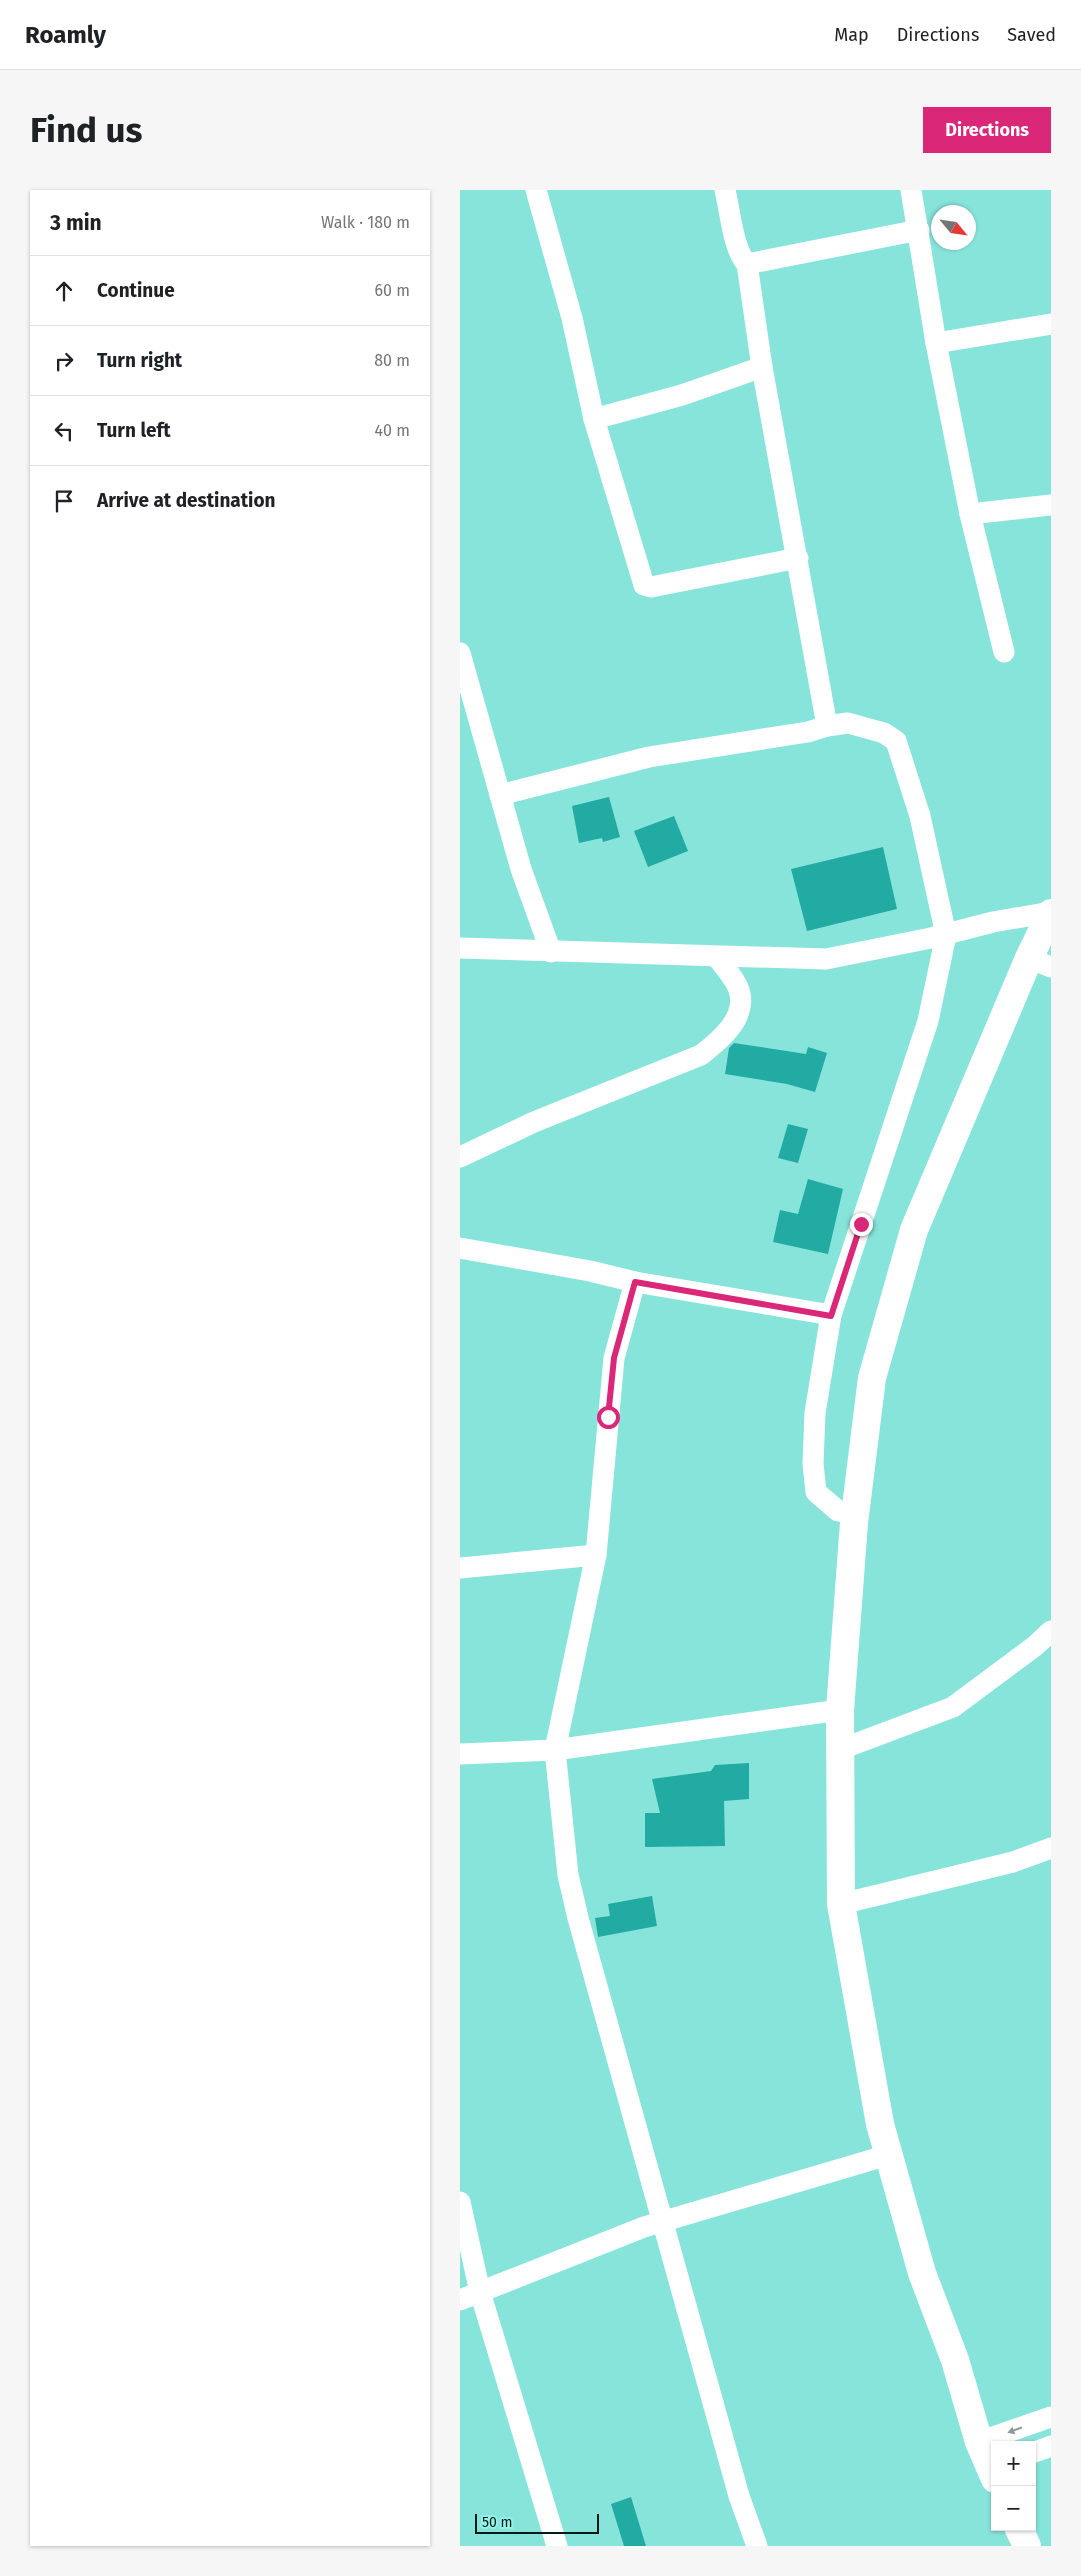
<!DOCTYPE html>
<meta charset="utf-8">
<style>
body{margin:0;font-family:"Fira Sans",sans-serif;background:#f6f6f6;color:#202124}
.controls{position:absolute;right:15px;bottom:15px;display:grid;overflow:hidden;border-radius:0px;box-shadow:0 1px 4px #0004}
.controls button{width:45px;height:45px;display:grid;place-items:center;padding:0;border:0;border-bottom:1px solid #e0e0e0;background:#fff;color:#202124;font:25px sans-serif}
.compass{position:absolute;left:471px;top:15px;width:45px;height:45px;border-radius:50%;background:#fff;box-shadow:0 1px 4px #0004;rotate:119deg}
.scale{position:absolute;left:15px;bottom:12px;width:124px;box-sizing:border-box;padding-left:5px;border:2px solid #001c1a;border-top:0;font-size:14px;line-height:18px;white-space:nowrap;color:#001c1a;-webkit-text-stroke:4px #94f1e8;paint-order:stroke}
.stop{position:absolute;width:15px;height:15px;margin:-11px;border:4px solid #db2777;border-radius:50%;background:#fff}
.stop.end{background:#db2777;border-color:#fff;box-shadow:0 1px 5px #0008}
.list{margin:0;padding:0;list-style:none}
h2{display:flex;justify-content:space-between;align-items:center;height:65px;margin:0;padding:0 20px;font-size:21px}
h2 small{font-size:16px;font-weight:400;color:#757577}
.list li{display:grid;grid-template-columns:32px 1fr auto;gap:15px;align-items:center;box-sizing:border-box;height:70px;padding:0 20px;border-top:1px solid #e0e0e0}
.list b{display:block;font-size:19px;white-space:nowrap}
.list em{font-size:16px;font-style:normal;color:#757577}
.icon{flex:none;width:28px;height:28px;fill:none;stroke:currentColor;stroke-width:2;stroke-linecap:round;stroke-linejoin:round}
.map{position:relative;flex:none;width:591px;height:2356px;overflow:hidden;border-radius:0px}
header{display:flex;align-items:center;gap:30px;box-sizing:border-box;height:70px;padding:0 25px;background:#fff;border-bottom:1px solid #e0e0e0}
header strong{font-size:24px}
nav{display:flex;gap:28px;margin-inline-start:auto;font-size:18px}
.intro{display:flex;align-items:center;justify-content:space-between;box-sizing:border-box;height:120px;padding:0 30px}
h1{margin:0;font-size:35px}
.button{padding:12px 22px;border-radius:0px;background:#db2777;color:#fff;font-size:18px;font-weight:700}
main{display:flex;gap:30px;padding:0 30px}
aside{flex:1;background:#fff;border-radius:0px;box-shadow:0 1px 4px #0004}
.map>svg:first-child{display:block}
.building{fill:#22aba2}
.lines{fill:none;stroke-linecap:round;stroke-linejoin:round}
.minor{stroke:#fff;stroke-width:21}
.major{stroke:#fff;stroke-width:28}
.oneway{fill:#8c9998}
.route{stroke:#db2777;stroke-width:6}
</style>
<header>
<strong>Roamly</strong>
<nav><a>Map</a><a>Directions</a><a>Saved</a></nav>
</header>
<div class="intro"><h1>Find us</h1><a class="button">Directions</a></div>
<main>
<aside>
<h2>3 min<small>Walk · 180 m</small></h2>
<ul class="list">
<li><svg class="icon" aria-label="ahead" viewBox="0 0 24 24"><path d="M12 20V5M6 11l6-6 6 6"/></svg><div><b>Continue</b></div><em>60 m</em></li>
<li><svg class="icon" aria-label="right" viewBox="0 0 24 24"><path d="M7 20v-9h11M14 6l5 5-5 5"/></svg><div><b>Turn right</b></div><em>80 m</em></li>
<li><svg class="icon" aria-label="left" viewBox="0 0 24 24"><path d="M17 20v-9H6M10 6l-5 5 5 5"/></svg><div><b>Turn left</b></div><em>40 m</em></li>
<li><svg class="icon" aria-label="arrive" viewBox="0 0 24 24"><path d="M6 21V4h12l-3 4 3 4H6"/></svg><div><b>Arrive at destination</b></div></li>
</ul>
</aside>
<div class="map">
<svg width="591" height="2356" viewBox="0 0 591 2356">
<rect width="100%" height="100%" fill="#87e4db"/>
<!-- building -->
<g class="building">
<path d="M149,607L160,647L143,652L142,648L119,653L112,616Z"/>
<path d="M214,626L228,661L188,677L174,641Z"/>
<path d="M423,657L437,719L347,741L331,679Z"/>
<path d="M274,853L346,864L348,857L367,863L355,902L327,894L265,884L269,858Z"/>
<path d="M328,934L348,939L338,973L318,968Z"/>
<path d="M348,989L383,999L368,1064L313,1052L320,1020L338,1024Z"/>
<path d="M289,1573V1609L264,1611L265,1656L185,1657V1623H200L192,1589L251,1581L255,1575Z"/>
<path d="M192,1706L197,1736L138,1747L135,1728L150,1726L148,1714Z"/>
<path d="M171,2307L186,2356H164L151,2314Z"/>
</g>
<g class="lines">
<!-- minor -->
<g class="minor">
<path d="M76,0L112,128L134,229L184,395L191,397L338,368"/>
<path d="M265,0C270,20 273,60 287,74L302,177L367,536"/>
<path d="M451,0L476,153L510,324L544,462"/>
<path d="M287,74L459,40"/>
<path d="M476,153L591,134"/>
<path d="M134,229L222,205L302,177"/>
<path d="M510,324L591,315"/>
<path d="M0,463L61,679L91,762"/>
<path d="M40,605L189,567L348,542L367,536L388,533L424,543L436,551L460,626L486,745L468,831L371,1125L355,1223L353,1274L356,1302L378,1321L395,1322"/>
<path d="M0,758L366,769L471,748L533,732L591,722"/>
<path d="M569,768L591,777"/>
<path d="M0,967L74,932L241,865C259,851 288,828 279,800C275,788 264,777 257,767"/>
<path d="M0,1058L130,1081L175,1092L371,1125"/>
<path d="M175,1092L154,1168L136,1365L95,1560L108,1685L118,1728L279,2306L297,2356"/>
<path d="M0,1378L136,1365"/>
<path d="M379,1560L493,1517L575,1456L591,1441"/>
<path d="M0,1564L95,1560L380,1520"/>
<path d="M381,1714L553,1672L591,1658"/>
<path d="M0,2012L20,2102L97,2356"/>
<path d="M0,2110L184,2037L428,1965"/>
<path d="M519,2252L591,2227"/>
<path d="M572,2263L591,2256"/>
</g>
<!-- major -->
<g class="major">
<path d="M535,2289L519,2252L495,2170L462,2083L420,1934L381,1714L380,1520L394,1333L412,1188L454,1040L569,768L591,723"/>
<path d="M558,2337L567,2356"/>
</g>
</g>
<!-- one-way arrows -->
<defs><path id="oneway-solid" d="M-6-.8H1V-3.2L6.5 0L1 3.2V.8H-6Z" transform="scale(1.25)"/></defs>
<use class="oneway" href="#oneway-solid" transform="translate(555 2240) rotate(160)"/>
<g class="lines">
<!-- route -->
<path class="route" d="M148,1227L154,1168L175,1092L371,1126L401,1034"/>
</g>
</svg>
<div class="controls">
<button>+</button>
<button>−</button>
</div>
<svg class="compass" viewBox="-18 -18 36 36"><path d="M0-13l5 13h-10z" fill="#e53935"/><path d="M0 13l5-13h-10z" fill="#757577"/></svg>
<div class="scale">50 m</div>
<div class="stop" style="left:148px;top:1227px"></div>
<div class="stop end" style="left:401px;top:1034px"></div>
</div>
</main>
